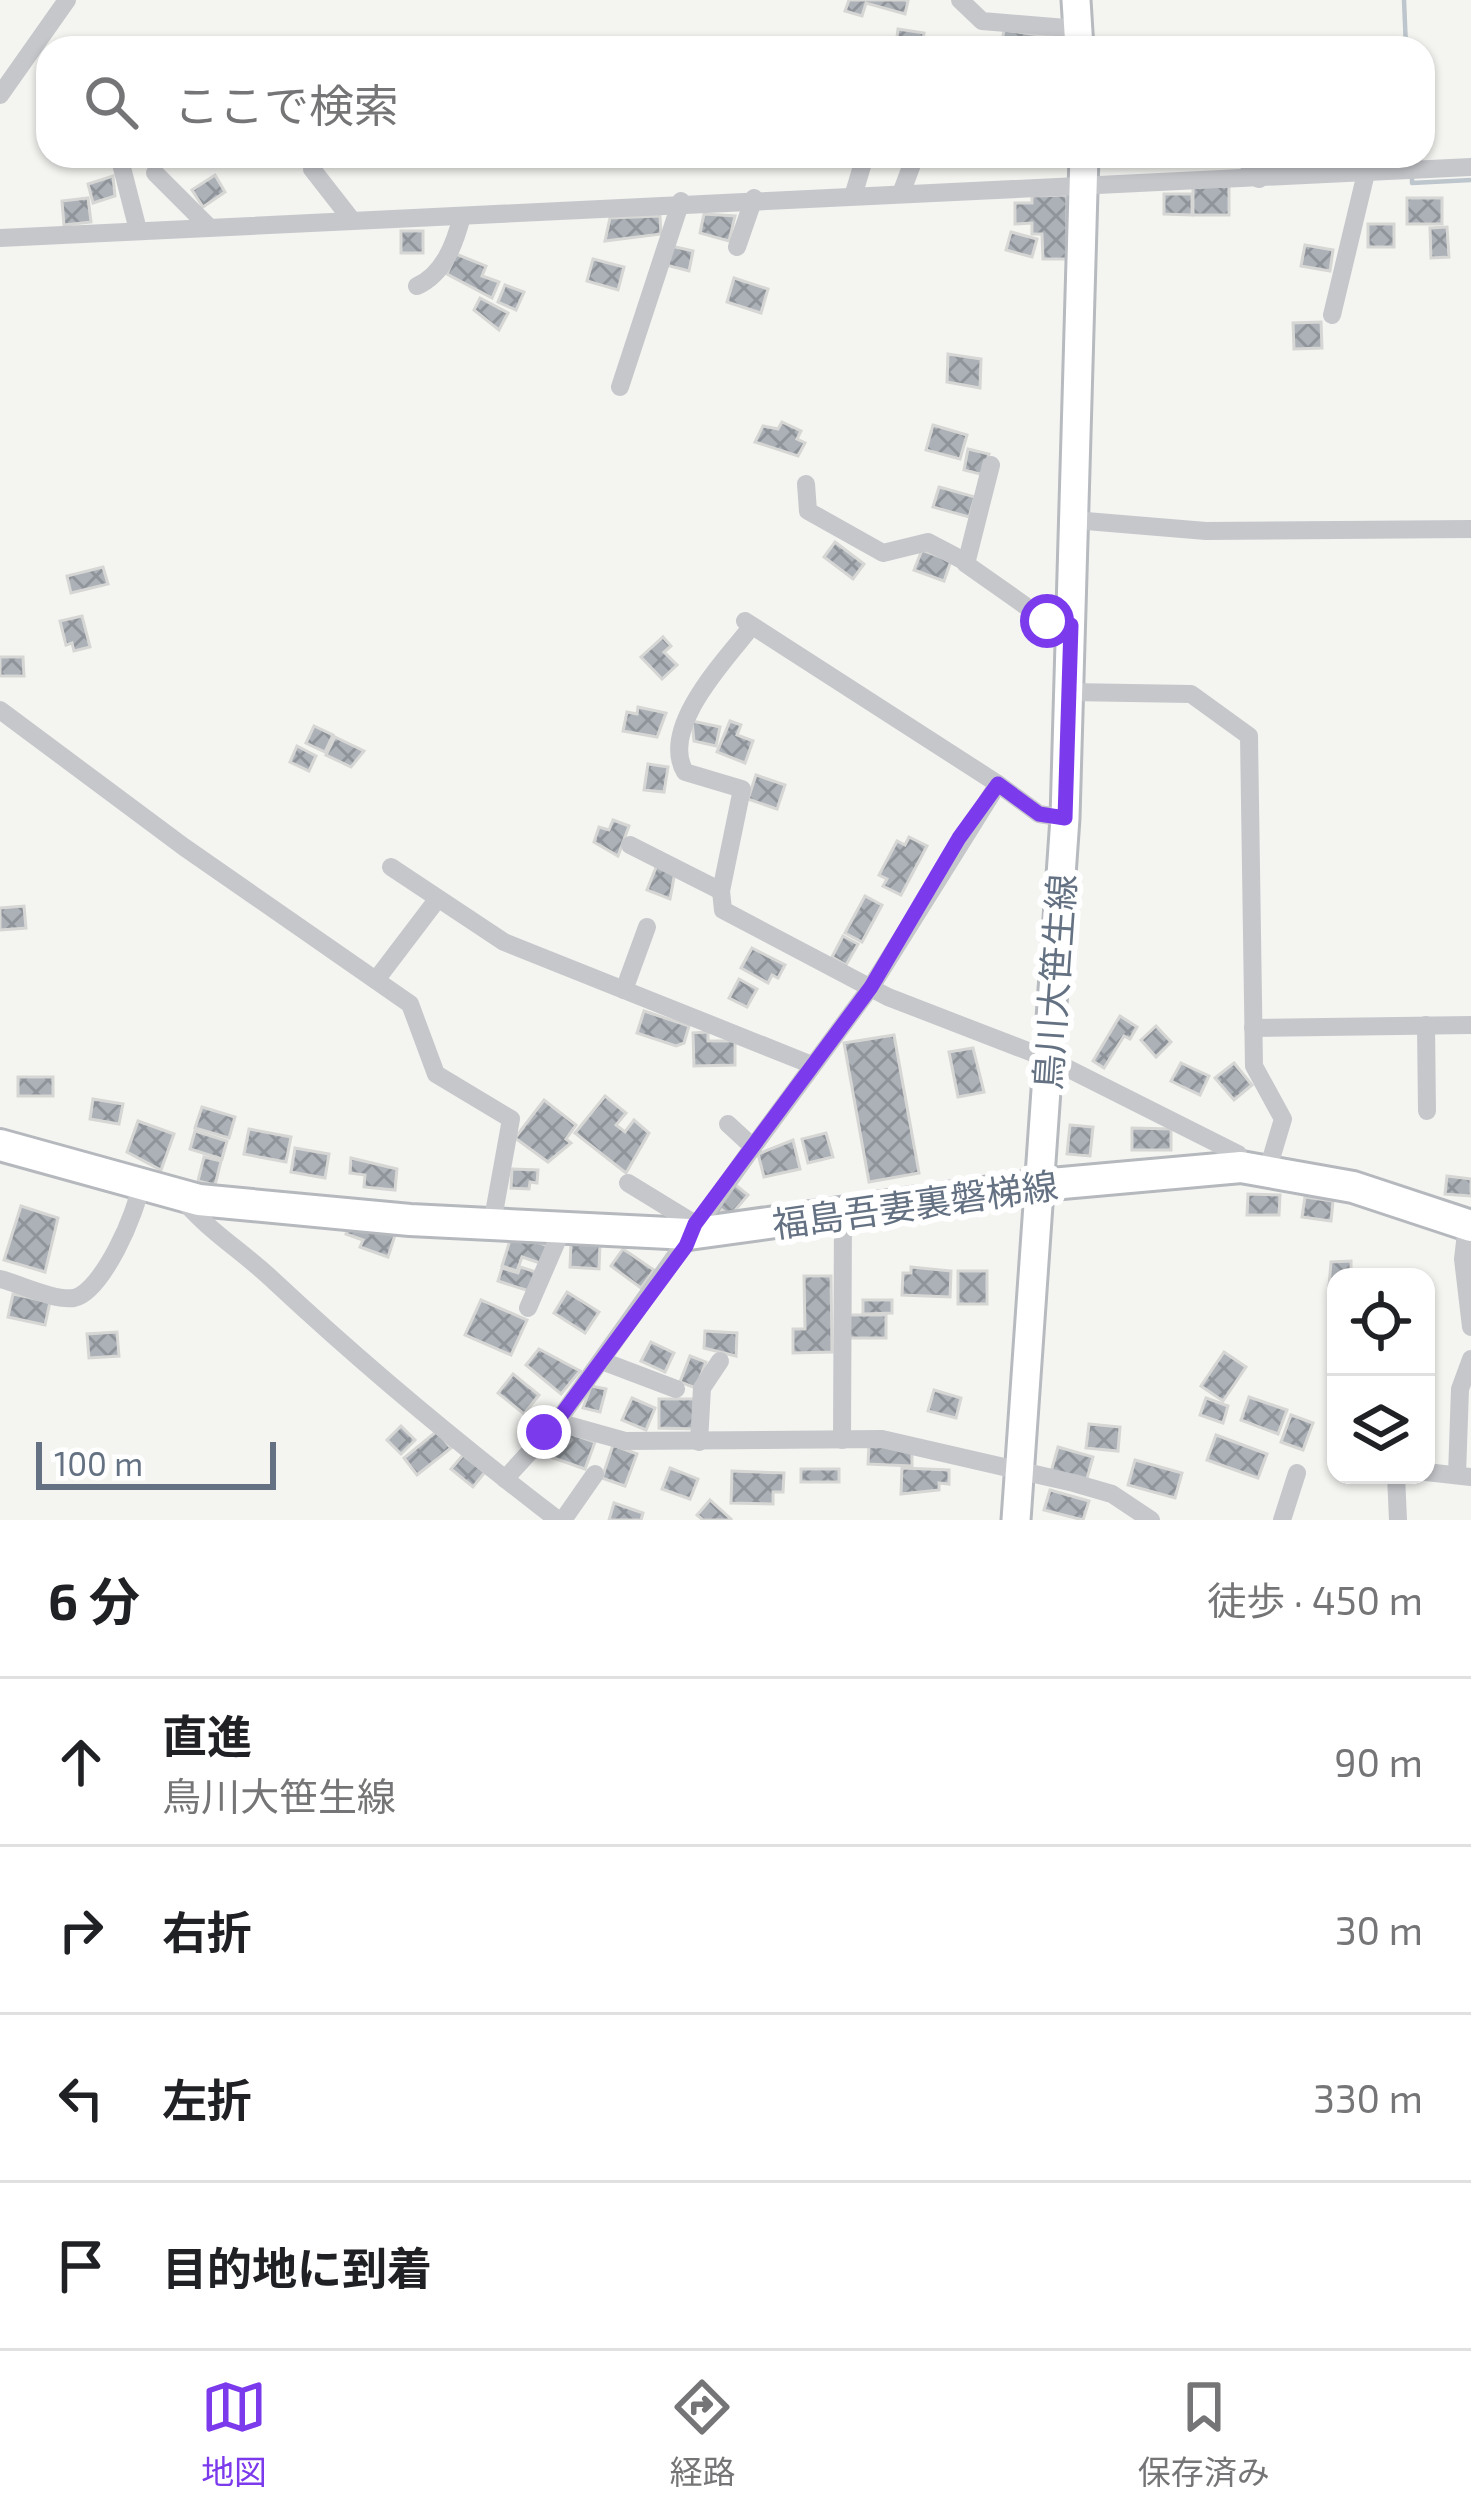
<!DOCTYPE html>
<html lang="ja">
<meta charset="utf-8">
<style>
body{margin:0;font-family:"Exo 2","Noto Sans JP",sans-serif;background:#f2f2f2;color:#202124}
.controls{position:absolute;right:36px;bottom:36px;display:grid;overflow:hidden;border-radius:24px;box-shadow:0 3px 9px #0004}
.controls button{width:108px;height:108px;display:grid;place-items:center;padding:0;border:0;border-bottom:3px solid #e0e0e0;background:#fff;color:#202124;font:60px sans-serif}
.scale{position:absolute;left:36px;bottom:30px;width:240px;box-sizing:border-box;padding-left:12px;border:6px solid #647182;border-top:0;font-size:33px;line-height:42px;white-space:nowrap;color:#647182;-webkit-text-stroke:9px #fff;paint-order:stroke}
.stop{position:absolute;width:36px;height:36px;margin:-27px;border:9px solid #7c3aed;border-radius:50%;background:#fff}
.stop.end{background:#7c3aed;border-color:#fff;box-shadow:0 3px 12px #0008}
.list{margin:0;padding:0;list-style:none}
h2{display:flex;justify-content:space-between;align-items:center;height:156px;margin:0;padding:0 48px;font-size:51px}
h2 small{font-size:39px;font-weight:400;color:#757577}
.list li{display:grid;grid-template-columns:78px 1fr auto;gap:36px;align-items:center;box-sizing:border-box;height:168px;padding:0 48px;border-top:3px solid #e0e0e0}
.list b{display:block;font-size:45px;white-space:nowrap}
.list p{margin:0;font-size:39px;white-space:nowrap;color:#757577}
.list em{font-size:39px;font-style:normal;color:#757577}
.icon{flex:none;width:66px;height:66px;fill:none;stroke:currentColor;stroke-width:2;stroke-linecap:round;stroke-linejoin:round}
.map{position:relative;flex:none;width:1471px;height:1520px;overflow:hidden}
.search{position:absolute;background:#fff;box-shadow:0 3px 9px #0004;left:36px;right:36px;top:36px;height:132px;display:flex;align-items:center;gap:30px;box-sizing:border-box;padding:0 42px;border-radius:36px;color:#757577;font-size:45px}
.sheet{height:828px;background:#fff}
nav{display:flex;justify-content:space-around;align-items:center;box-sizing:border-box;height:168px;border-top:3px solid #e0e0e0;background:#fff;font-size:33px;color:#757577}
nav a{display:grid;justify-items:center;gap:6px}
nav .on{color:#7c3aed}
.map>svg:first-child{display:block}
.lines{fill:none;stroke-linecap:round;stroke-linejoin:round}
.stream{stroke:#bdc6cc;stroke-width:4.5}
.building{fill:url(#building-cross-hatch);stroke:#d6d6d4;stroke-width:3}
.secondary-casing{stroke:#b7babf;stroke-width:33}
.primary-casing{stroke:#b5b8bd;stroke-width:36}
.street{stroke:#c5c7cb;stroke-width:18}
.secondary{stroke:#fff;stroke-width:27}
.primary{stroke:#fff;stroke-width:30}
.route{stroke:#7c3aed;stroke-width:15}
.labels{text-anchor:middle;stroke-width:12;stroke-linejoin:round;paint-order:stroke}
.street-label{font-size:36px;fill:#647182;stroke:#fff}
</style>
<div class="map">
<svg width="1471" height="1520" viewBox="0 0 1471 1520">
<defs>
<pattern id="building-cross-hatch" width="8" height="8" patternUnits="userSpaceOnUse" patternTransform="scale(3)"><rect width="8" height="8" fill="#abb1b7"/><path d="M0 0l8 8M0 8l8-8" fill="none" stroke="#8f949a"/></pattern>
</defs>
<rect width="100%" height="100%" fill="#f4f5f1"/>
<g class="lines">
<!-- stream -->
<g class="stream">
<path d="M1404,0L1406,48"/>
<path d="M1412,174V183L1471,180"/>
</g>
</g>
<!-- building -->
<g class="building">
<path d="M849,0H905L908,1L905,14L866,3L862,16L845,11Z"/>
<path d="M898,29L924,33L922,48L896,45Z"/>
<path d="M1004,30L1060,38L1059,48L1002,41Z"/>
<path d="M215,175L225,192L203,207L192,190Z"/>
<path d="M113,176L115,196L93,203L88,184Z"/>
<path d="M1229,186V215H1193V187Z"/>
<path d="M1164,194H1192V215L1164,214Z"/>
<path d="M1067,195V259H1043L1042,234H1032V223L1015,224V203H1032V196Z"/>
<path d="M88,198L91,222L64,225L62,201Z"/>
<rect x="1407" y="198" width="35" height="26"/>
<path d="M704,214L735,216L729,241L700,233Z"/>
<path d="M660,216L661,234L605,241L610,218Z"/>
<rect x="1368" y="224" width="26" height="23"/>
<path d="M1447,227L1449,257L1431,258L1430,228Z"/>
<rect x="401" y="231" width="22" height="22"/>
<path d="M1011,232L1037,239L1032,257L1006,250Z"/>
<path d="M1305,245L1333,250L1330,271L1301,266Z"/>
<path d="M671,246L693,251L689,271L666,265Z"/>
<path d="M456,254L486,266L482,276L499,282L492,298L447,274Z"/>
<path d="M593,259L624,267L618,290L587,281Z"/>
<path d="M734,278L768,289L761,313L727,302Z"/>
<path d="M505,285L524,292L516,310L498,302Z"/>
<path d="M480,298L508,313L499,330L474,310Z"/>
<path d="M1321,322L1322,348L1294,349L1293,323Z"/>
<path d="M948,354L981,359L980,388L947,382Z"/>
<path d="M782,422L801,431L797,439L805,443L798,456L755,442L763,426L778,429Z"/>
<path d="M933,425L967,435L960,459L926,450Z"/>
<path d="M968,449L989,454L984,475L964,470Z"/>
<path d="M939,487L975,497L969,517L933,507Z"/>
<path d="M835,542L864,564L853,579L824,557Z"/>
<path d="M922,550L951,561L944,581L914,570Z"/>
<path d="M103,567L108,584L71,593L67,576Z"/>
<path d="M82,616L90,647L74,651L72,643L66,645L60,621Z"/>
<path d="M663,637L671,646L664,652L677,665L662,679L641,657Z"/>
<path d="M0,657H23L24,676H0Z"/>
<path d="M638,707L666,713L657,737L623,731L627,712L637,714Z"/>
<path d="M692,721L720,727L716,746L694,741Z"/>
<path d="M730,721L741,725L737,735L753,741L745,763L717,752Z"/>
<path d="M314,726L333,735L325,752L306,743Z"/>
<path d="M335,737L364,751L351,767L326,755Z"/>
<path d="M297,746L316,756L309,771L290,762Z"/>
<path d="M648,764L668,767L664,792L644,790Z"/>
<path d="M756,775L785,785L777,809L748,799Z"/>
<path d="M613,820L629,826L618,856L594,842L599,827L609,830Z"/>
<path d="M909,837L927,846L901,895L883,886L887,879L879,875L897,841L905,845Z"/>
<path d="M657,865L675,872L670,899L647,890Z"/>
<path d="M865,896L882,905L862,942L845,933Z"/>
<path d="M24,906L26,928L0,930V908Z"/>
<path d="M843,936L858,944L846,965L832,957Z"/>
<path d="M752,948L785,965L778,978L772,975L768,983L741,968Z"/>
<path d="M739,979L757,989L747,1007L729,998Z"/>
<path d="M644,1011L689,1026L684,1043L676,1046L637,1033Z"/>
<path d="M1120,1016L1137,1027L1130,1039L1124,1036L1104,1068L1093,1061Z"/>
<path d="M1156,1026L1171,1042L1156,1057L1141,1040Z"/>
<path d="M708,1032V1041H735V1065L694,1066L693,1033Z"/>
<path d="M894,1035L919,1173L869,1182L844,1043Z"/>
<path d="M973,1048L984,1092L958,1097L949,1052Z"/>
<path d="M1181,1063L1209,1076L1200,1095L1171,1081Z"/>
<path d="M1234,1063L1252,1085L1234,1100L1215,1078Z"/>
<rect x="18" y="1077" width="35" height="19"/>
<path d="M605,1096L626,1113L616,1125L625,1132L634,1120L649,1133L626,1173L575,1133Z"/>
<path d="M93,1099L123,1104L119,1124L90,1119Z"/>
<path d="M544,1100L576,1125L566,1139L571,1143L548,1162L515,1138Z"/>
<path d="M202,1107L235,1117L229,1138L195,1128Z"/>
<path d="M138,1121L174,1134L161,1170L127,1152Z"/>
<path d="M1070,1125L1093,1127L1090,1156L1067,1154Z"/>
<path d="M1132,1128L1171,1129V1150H1132Z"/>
<path d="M249,1129L291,1137L286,1162L244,1154Z"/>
<path d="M195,1131L227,1141L222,1159L190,1149Z"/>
<path d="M826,1133L833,1157L808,1163L802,1139Z"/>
<path d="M793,1140L800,1169L764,1177L758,1154Z"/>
<path d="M295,1148L329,1154L325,1178L291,1172Z"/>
<path d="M204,1157L221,1161L215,1185L198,1181Z"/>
<path d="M351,1158L397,1169L395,1190L364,1187L365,1175L350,1173Z"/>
<path d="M512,1169L538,1170L537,1183L530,1182L529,1189L511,1188Z"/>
<path d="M1447,1176L1471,1179V1196L1445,1194Z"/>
<path d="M733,1183L748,1195L730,1216L722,1210L718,1216L710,1210Z"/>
<path d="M1248,1194L1280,1195L1279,1215H1247Z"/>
<path d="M1305,1197L1333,1201L1331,1221L1302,1217Z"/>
<path d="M21,1206L58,1218L45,1272L4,1260Z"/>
<path d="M350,1223L396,1232L388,1257L360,1247L363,1240L346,1234Z"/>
<path d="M512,1234L549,1246L543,1264L522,1257L517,1271L502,1266Z"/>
<path d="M571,1242L600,1243L599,1269L570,1267Z"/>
<path d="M623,1249L654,1270L641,1288L611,1266Z"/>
<path d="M1351,1261V1277H1336V1286H1329L1331,1262Z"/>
<path d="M520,1267L536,1272L529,1291L498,1281L502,1268L518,1273Z"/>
<path d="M911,1267L951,1271L950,1297L902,1295L903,1273H911Z"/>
<rect x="958" y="1271" width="29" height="33"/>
<path d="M804,1276H831L832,1352L793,1353V1329H805Z"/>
<path d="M567,1292L599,1312L585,1333L554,1313Z"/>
<path d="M13,1294L50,1302L45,1325L8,1317Z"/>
<path d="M481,1300L527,1320L511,1355L465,1335Z"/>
<path d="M863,1300H892V1313L863,1314Z"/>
<rect x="846" y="1315" width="40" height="23"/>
<path d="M705,1331L737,1333L736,1356L704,1348Z"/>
<path d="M117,1332L119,1356L89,1358L87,1334Z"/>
<path d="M651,1342L674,1353L665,1372L641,1361Z"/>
<path d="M539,1349L580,1371L561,1394L526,1365Z"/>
<path d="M1224,1352L1246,1367L1223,1401L1201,1386Z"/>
<path d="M690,1356L706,1362L696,1388L680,1382Z"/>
<path d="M513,1374L539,1395L524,1414L498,1393Z"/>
<path d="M591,1386L606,1389L600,1412L583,1408Z"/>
<path d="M934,1390L961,1398L956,1418L928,1411Z"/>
<path d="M1249,1397L1287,1410L1278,1434L1241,1420Z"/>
<path d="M632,1398L655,1408L646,1430L622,1420Z"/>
<path d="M1206,1398L1228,1406L1223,1423L1200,1415Z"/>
<path d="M659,1399H697V1429L659,1428Z"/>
<path d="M1291,1415L1313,1423L1303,1450L1281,1442Z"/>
<path d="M1089,1424L1120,1427L1118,1451L1086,1448Z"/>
<path d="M401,1426L415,1440L401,1454L387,1440Z"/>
<path d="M554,1428L595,1442L585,1469L545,1455Z"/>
<path d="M437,1431L451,1448L417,1475L404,1458Z"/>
<path d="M1216,1435L1267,1454L1258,1478L1207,1460Z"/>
<path d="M869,1444L912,1451V1466L868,1464Z"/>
<path d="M613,1445L637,1454L625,1486L602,1478Z"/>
<path d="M1058,1447L1093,1457L1086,1482L1051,1472Z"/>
<path d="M463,1455L485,1472L473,1487L451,1469Z"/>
<path d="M1135,1460L1182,1473L1175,1498L1128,1485Z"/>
<path d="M670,1468L698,1479L690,1499L662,1489Z"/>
<path d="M902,1468L949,1470V1484L939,1483V1490L901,1494Z"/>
<rect x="801" y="1469" width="38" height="13"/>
<path d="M732,1471L784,1473L783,1492H773V1504L731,1503Z"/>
<path d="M1050,1490L1089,1501L1083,1520L1044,1510Z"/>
<path d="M710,1500L731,1519L730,1520H703L697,1515Z"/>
<path d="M614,1503L643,1513L641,1520H609Z"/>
</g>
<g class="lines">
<defs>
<g id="secondary">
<path d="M1076,0L1079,48"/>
<path d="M1016,1520L1065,818L1084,156"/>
</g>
<path id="primary" d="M0,1145L199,1200L410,1220L689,1234L1040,1185L1241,1167L1353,1187L1471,1226"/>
</defs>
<!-- secondary casing -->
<use href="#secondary" class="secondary-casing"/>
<!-- primary casing -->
<use href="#primary" class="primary-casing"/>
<!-- street -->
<g class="street">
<path d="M960,0L982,21L1078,29"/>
<path d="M0,95L67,0"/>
<path d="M119,156L138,230"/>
<path d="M1243,156L1259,179"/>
<path d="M312,169L351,219"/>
<path d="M155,173L208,226"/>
<path d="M902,191L915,156"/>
<path d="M854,193L865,156"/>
<path d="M0,238L1471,167"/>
<path d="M737,247L754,198"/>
<path d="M417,286C444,274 455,243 462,216"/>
<path d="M1332,315L1366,173"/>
<path d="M620,387L681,201"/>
<path d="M991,465L966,564L1047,621L1071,625"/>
<path d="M806,484L808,511L883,553L928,542L966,562"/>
<path d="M1074,520L1206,531L1471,529"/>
<path d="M745,621L998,784"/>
<path d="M752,626C726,659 659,728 685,772L742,789L721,891L723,910L888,997L1051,1060L1238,1154L1241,1167"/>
<path d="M1069,692L1191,694L1249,736L1254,1066L1283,1119L1268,1169"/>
<path d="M0,710L184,847L410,1004L436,1074L511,1119L492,1224"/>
<path d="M630,845L721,891"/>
<path d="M391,867L504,942L812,1065"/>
<path d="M376,980L436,901"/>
<path d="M624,990L647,927"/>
<path d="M1426,1025L1427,1111"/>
<path d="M1253,1028L1471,1025"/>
<path d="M728,1124L753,1147L871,987L998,784L1039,814L1065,818"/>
<path d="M628,1183L695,1224"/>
<path d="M179,1195C207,1231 243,1251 275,1282C365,1366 460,1445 558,1520"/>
<path d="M1467,1225L1463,1259L1471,1327"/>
<path d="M0,1279C20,1284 54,1301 74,1298C102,1292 138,1211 140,1185"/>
<path d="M528,1308L563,1227"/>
<path d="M602,1361L676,1389"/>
<path d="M557,1422L625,1441L882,1439L1074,1483L1112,1494L1151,1520"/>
<path d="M842,1440L843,1214"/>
<path d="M699,1442L702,1388L720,1361"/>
<path d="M1426,1472L1471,1477"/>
<path d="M1396,1475L1398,1520"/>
<path d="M1457,1475L1460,1389L1471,1359"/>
<path d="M505,1479L557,1422L753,1147"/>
<path d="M563,1520L595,1474"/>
<path d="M1282,1520L1297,1473"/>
</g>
<!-- secondary -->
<use href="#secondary" class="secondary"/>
<!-- primary -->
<use href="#primary" class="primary"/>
</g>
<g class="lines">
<!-- route -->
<path class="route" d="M544,1432L557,1421L686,1246L695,1224L871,987L959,838L998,784L1039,814L1065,818L1071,625L1047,621"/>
</g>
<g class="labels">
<!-- street labels -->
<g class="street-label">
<text transform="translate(1055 982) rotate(-86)" y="13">鳥川大笹生線</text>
<text transform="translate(915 1205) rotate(-8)" y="13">福島吾妻裏磐梯線</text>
</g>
</g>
</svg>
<div class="controls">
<button><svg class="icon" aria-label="locate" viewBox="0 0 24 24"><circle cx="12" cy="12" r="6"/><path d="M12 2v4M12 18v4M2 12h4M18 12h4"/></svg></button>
<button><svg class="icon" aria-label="layers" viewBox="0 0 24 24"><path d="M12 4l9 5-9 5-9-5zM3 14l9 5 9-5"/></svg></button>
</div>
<div class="scale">100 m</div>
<div class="stop" style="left:1047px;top:621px"></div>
<div class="stop end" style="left:544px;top:1432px"></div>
<div class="search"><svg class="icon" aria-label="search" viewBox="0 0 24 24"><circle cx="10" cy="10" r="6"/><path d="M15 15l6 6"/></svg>ここで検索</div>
</div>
<section class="sheet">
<h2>6 分<small>徒歩 · 450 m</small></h2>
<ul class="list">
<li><svg class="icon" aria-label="ahead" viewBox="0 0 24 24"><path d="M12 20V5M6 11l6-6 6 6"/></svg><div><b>直進</b><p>鳥川大笹生線</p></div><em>90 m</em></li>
<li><svg class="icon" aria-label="right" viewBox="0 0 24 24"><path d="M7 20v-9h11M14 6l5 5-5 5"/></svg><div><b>右折</b></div><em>30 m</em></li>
<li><svg class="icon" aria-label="left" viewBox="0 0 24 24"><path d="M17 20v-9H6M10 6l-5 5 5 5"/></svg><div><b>左折</b></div><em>330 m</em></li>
<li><svg class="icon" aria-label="arrive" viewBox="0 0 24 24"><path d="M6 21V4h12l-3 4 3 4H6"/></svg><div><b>目的地に到着</b></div></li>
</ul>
</section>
<nav>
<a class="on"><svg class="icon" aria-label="map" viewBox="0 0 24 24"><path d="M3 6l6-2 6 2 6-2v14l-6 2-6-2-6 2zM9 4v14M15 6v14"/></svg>地図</a>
<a><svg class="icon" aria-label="directions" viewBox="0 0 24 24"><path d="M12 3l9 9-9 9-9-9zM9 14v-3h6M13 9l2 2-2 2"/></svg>経路</a>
<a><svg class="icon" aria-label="saved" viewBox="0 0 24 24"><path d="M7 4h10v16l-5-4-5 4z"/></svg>保存済み</a>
</nav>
